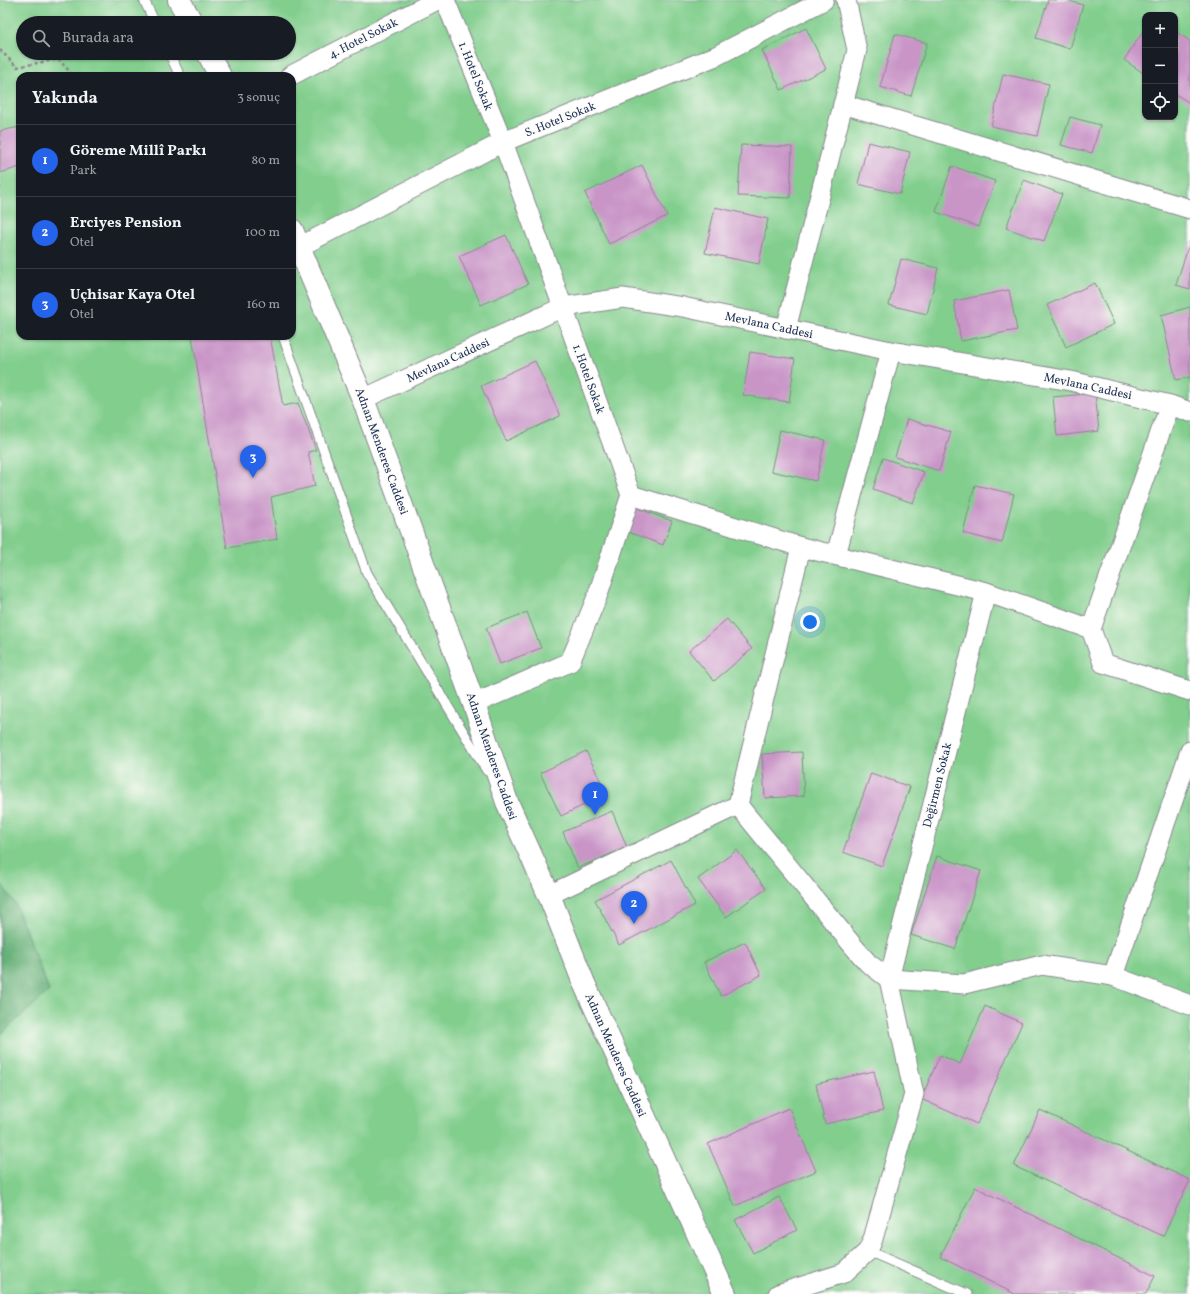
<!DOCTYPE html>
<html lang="tr">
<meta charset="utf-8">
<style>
body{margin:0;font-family:Vollkorn,serif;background:#242831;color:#f1f3f6}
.controls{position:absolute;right:12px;top:12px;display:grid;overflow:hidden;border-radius:8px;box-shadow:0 1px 3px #0004}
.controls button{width:36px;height:36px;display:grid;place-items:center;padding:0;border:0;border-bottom:1px solid #363941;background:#171b24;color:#f1f3f6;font:20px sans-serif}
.you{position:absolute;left:810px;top:622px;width:14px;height:14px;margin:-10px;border:3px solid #fff;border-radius:50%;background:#1a73e8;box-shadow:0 0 0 6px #1a73e833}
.badge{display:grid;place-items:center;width:26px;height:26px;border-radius:50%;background:#2563eb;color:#fff;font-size:13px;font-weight:700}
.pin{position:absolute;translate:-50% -33px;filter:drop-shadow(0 1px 2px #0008)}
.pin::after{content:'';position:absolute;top:21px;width:14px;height:12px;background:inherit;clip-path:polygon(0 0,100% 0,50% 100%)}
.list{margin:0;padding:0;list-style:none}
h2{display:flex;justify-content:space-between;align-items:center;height:52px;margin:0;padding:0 16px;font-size:17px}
h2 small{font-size:13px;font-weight:400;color:#9ea1a6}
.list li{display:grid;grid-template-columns:26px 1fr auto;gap:12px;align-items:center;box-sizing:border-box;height:72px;padding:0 16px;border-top:1px solid #363941}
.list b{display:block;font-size:15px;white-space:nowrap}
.list p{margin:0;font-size:13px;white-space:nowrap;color:#9ea1a6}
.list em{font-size:13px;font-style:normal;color:#9ea1a6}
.icon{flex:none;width:22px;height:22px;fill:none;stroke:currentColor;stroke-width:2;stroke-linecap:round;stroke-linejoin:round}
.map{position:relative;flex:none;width:1190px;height:1294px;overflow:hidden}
.search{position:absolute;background:#171b24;box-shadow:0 1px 3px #0004;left:16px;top:16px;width:280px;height:44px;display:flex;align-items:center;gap:10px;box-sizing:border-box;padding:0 14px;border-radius:22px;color:#9ea1a6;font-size:15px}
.panel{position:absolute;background:#171b24;box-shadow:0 1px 3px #0004;left:16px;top:72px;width:280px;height:268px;border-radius:12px}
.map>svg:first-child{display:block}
.green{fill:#81ce8d;stroke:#4e7e76;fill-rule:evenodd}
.forest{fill:#68b178;stroke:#42706b}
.building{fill:#c995c7}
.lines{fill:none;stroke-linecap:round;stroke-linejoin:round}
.service-casing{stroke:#86868c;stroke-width:11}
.minor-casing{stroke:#86868c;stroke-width:21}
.tertiary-casing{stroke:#86868c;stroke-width:24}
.path{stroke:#86868c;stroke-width:2.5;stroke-dasharray:3 3;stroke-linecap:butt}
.service{stroke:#fff;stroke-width:9}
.minor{stroke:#fff;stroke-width:19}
.tertiary{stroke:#fff;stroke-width:22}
.labels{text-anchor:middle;stroke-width:3.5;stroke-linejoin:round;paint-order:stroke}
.street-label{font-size:12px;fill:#1b2f5e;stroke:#fdfcf7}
</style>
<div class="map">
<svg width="1190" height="1294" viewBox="0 0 1190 1294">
<rect width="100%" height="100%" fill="#fdfcf7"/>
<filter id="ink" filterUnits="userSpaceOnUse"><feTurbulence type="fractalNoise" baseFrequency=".025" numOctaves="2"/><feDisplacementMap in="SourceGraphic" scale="8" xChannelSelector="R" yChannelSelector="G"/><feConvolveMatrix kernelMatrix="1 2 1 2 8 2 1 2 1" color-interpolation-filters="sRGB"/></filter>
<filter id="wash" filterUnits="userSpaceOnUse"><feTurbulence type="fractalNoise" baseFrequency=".012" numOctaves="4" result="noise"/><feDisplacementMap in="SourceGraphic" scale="16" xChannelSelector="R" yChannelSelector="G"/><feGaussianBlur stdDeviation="0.9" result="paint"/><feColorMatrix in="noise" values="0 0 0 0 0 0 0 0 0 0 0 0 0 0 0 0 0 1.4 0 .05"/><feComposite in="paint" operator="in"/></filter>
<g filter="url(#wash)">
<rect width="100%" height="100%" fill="#f1dcbb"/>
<!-- green -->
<path class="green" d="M0,0H1190V1294H0ZM1145,15H1175V117H1145ZM23,23H289V53H23ZM20,76H292V336H20Z"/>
<!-- forest -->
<path class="forest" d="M0,882L15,903L49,991L0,1035Z"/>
<g id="blocks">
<!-- building -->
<g class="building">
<path d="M1048,0H1067L1083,5L1070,49L1036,38Z"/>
<path d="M806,28L826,69L781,90L762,50Z"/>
<path d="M1145,28V74L1124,60Z"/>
<path d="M1175,31L1190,41V103L1175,94Z"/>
<path d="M895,34L927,43L911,96L880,87Z"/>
<path d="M1003,74L1049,84L1037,136L991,126Z"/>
<path d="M1070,117L1100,125L1092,153L1061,145Z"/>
<path d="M20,127V167L0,173V131Z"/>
<path d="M868,142L910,152L900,194L858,184Z"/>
<path d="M741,145L792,147L790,198L738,196Z"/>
<path d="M642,165L667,216L609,244L585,193Z"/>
<path d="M952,166L995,181L979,227L936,212Z"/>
<path d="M1024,180L1062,194L1044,241L1006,228Z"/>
<path d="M715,207L768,219L759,264L705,253Z"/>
<path d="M506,235L528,284L481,305L459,256Z"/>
<path d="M1190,241V289L1176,285Z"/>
<path d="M901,259L938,268L927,314L889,305Z"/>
<path d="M1095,283L1114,324L1066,347L1047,305Z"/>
<path d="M1009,290L1017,330L961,341L954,301Z"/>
<path d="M1190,307V377L1176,380L1161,315Z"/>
<path d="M192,336H270L283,406L298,403L316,450L308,452L315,486L271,497L277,539L227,548Z"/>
<path d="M750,352L795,359L789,402L743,395Z"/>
<path d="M535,361L560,416L506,441L481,386Z"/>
<path d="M1095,393L1099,431L1057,436L1053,397Z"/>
<path d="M907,419L951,432L939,471L895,457Z"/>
<path d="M780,430L825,440L816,481L771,471Z"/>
<path d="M883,458L924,472L913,503L873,489Z"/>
<path d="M975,485L1014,494L1002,543L963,533Z"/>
<path d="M637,508L672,521L663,545L628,532Z"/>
<path d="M527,612L541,648L500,664L486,628Z"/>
<path d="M727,619L752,649L714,681L689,651Z"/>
<path d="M586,751L607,794L561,816L540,773Z"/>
<path d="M802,752L804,796L765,798L762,754Z"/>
<path d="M871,773L910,787L882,866L843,852Z"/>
<path d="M612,811L627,847L578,868L563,832Z"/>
<path d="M737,850L766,889L726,917L698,879Z"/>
<path d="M937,856L981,871L955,949L911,935Z"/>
<path d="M671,860L695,905L619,945L595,900Z"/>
<path d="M745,942L761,975L721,996L704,962Z"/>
<path d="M985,1006L1022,1023L977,1124L921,1099L940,1055L960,1064Z"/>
<path d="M874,1071L883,1111L825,1124L816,1084Z"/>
<path d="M789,1108L816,1171L735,1206L708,1144Z"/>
<path d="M1040,1110L1190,1180L1163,1236L1014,1166Z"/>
<path d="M975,1187L1155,1276L1146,1294H1015L940,1257Z"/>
<path d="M779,1197L797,1230L753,1253L735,1220Z"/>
</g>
</g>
</g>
<g filter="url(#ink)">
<use href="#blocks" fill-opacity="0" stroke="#86868c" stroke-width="1"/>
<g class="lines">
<defs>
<g id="service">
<path d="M144,0L155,23"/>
<path d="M169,53L180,76"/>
<path d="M283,336L367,573L487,771"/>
<path d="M868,1251L967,1294"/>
</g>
<g id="minor">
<path d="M445,0L503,142L631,495L597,597L570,662L474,704"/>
<path d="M290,76L437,0"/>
<path d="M843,104L1190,209"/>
<path d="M299,247L503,142L716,56L824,0"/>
<path d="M786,329L857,50L846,0"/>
<path d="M363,399L563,307L623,298L683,307L891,351L1071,381L1170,405L1190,412"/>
<path d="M1170,405L1091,629L1103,663L1190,691"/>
<path d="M631,495L801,547L986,592L1091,629"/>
<path d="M801,547L738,805L854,947L868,963L889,979L964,984L1042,965L1113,976L1190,1005"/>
<path d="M836,555L891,351"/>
<path d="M549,895L738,805"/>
<path d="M1113,976L1190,751"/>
<path d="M778,1294L844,1273L868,1251L873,1239L914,1094L889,979L986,592"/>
</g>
<g id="tertiary">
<path d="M179,0L192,23"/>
<path d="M208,53L220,76"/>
<path d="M292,230L363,399L474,704L507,802L549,895L583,981L725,1294"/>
</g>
</defs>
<!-- service casing -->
<use href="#service" class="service-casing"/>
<!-- minor casing -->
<use href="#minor" class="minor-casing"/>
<!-- tertiary casing -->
<use href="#tertiary" class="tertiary-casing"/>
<!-- path -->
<path class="path" d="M0,50L17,67L58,59L74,76"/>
<!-- service -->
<use href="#service" class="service"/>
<!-- minor -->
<use href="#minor" class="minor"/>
<!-- tertiary -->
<use href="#tertiary" class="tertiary"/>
</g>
</g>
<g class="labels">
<!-- street labels -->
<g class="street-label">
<text transform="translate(363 38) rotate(-27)" y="4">4. Hotel Sokak</text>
<text transform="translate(476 76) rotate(68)" y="4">1. Hotel Sokak</text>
<text transform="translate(560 119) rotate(-22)" y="4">S. Hotel Sokak</text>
<text transform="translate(769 325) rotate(12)" y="4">Mevlana Caddesi</text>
<text transform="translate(448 360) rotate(-25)" y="4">Mevlana Caddesi</text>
<text transform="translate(589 379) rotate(70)" y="4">1. Hotel Sokak</text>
<text transform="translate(1088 386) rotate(12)" y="4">Mevlana Caddesi</text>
<text transform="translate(382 451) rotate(70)" y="4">Adnan Menderes Caddesi</text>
<text transform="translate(492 756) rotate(71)" y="4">Adnan Menderes Caddesi</text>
<text transform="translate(937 785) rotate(-76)" y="4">Değirmen Sokak</text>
<text transform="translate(616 1055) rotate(66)" y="4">Adnan Menderes Caddesi</text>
</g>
</g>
</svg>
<div class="controls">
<button>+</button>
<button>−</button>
<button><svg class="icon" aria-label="locate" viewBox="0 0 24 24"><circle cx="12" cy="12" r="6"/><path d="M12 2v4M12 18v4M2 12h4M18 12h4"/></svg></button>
</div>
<div class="you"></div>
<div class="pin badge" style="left:595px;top:815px">1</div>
<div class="pin badge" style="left:634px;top:924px">2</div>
<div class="pin badge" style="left:253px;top:478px">3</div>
<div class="search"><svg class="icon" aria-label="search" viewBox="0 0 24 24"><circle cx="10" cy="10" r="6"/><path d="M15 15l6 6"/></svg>Burada ara</div>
<section class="panel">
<h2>Yakında<small>3 sonuç</small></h2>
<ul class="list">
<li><span class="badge">1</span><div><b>Göreme Millî Parkı</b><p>Park</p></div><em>80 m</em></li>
<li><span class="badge">2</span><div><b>Erciyes Pension</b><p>Otel</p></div><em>100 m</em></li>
<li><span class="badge">3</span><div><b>Uçhisar Kaya Otel</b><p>Otel</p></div><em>160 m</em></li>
</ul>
</section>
</div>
